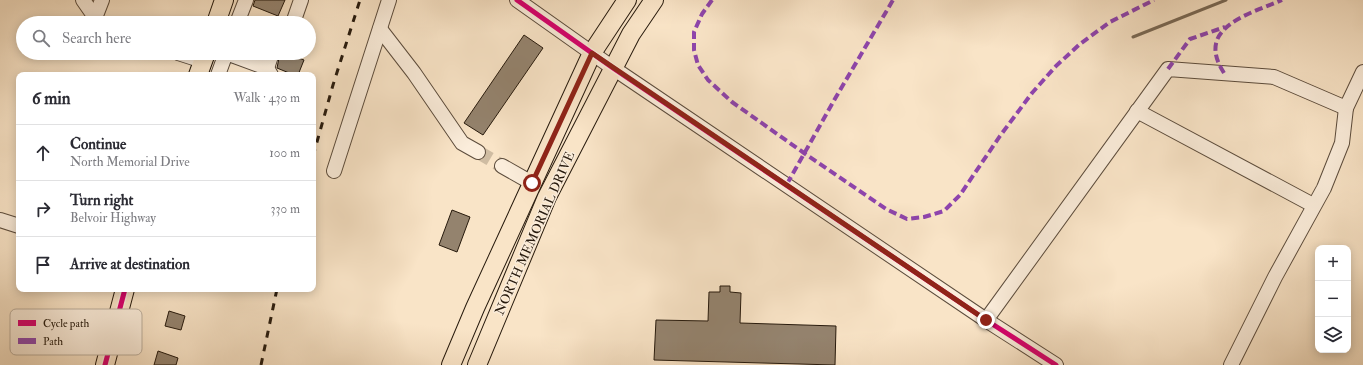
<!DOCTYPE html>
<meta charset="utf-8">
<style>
body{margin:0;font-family:"IM FELL Double Pica",serif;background:#f7f7f7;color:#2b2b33}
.controls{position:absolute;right:12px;bottom:12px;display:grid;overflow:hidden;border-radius:8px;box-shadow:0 2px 10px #0003}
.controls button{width:36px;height:36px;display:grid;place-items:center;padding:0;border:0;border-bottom:1px solid #e1e1e2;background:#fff;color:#2b2b33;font:20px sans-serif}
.stop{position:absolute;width:12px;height:12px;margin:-9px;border:3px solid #8f2418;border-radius:50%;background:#fff}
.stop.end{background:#8f2418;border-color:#fff;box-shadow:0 1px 4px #0008}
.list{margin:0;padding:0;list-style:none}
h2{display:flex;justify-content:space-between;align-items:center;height:52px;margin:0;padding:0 16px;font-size:17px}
h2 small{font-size:13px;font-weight:400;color:#7c7c81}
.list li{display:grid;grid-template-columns:26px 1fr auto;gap:12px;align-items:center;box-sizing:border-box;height:56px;padding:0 16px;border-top:1px solid #e1e1e2}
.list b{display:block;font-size:15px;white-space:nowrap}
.list p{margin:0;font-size:13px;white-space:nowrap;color:#7c7c81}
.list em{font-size:13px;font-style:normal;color:#7c7c81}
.icon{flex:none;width:22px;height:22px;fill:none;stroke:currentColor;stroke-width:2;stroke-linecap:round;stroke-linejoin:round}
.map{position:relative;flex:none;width:1363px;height:365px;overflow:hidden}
.search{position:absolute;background:#fff;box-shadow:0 2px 10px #0003;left:16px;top:16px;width:300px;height:44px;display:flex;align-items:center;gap:10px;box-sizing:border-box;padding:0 14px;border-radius:22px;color:#7c7c81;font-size:15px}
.panel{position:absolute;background:#fff;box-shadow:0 2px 10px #0003;left:16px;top:72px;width:300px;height:220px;border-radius:8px}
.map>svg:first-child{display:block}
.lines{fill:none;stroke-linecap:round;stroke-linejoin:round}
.stream{stroke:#7a6a57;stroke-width:3}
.building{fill:#94836e;stroke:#271a0d}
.minor-tunnel{stroke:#cfbca2;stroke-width:14;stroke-dasharray:14 7;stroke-linecap:butt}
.minor-casing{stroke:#5c4c3c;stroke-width:16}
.major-casing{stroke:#271a0d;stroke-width:20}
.minor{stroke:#fbeddb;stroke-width:14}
.major{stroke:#f9e4c7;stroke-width:18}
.rail{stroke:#271a0d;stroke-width:3;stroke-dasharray:7 7;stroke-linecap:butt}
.quiet{stroke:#8e44ad;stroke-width:4;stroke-dasharray:8 4;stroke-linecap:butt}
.cycleway-casing{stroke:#fbeddb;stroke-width:8}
.cycleway{stroke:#d6006c;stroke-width:5}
.route{stroke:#8f2418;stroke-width:5}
.labels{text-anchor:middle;stroke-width:3;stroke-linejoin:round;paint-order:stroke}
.street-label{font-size:13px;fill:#271a0d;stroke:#fbeddb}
.key{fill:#fbeddb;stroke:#bbae9d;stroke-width:1}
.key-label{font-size:11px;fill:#271a0d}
</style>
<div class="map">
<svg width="1363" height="365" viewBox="0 0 1363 365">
<rect width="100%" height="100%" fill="#f9e4c7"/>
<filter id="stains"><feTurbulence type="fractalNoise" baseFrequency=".005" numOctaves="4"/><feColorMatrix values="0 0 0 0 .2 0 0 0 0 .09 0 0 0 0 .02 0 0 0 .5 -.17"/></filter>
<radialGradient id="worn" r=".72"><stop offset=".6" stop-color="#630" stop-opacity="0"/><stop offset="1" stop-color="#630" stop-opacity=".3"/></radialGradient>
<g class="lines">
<!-- stream -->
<path class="stream" d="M1133,37L1226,0"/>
</g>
<!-- building -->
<g class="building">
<path d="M255,0H285L278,16L253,6Z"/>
<path d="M524,35L543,48L483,135L464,123Z"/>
<path d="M280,53H286L304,60L298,75H294L277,68Z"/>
<path d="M452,210L470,217L457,252L439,245Z"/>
<path d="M720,286H730V292L741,293L740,323L836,326L835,365L654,360L656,320L708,321L709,292H720Z"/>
<path d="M169,311L185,316L181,330L165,326Z"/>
<path d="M158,351L178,358L176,365H154Z"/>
</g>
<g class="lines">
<!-- minor-tunnel -->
<path class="minor-tunnel" d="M478,152L502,166"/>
<defs>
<g id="minor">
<path d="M83,0L99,23"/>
<path d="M517,0L613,68L986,320L1056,365"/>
<path d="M95,18L102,0"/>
<path d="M237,23L246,0"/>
<path d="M293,23L301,0"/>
<path d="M380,29L414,73L462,143L478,152"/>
<path d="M178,53L203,61"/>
<path d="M267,68L272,53"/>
<path d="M218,75L226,53L267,68L271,75"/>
<path d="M1137,111L1313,205"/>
<path d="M502,166L532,183"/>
<path d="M334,171L389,0"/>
<path d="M0,220L19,226"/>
<path d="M986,320L1168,69L1274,77L1346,108L1363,72"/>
<path d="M1231,365L1275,277L1324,188L1342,143L1346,108"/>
</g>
<g id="major">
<path d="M216,23L224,0"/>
<path d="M198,75L206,53"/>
<path d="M105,365L125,289"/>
<path d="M451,365L475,308L592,53L627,0"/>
<path d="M477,365L547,197L631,34L654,0"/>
</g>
</defs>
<!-- minor casing -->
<use href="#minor" class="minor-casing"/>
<!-- major casing -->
<use href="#major" class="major-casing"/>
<!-- minor -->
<use href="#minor" class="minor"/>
<!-- major -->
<use href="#major" class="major"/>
<!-- rail -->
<g class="rail">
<path d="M313,156L333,85L360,0"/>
<path d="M261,365L277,289"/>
</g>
<!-- quiet -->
<g class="quiet">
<path d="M712,0L702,14L694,32V50L698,65L708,80L732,102L804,153L886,209L907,219L924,217L944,211L960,195L1000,136L1032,93L1056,66L1080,44L1110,22L1154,0"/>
<path d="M1168,69L1190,39L1225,27"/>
<path d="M1224,73C1194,27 1250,14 1282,0"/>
<path d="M787,184L836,97L893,0"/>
</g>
<defs>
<g id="cycleway">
<path d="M517,0L613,68L986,320L1056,365"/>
<path d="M105,365L125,289"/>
</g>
</defs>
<!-- cycleway casing -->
<use href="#cycleway" class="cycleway-casing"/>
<!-- cycleway -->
<use href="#cycleway" class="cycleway"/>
</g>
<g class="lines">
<!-- route -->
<path class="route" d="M532,183L592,53L986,320"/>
</g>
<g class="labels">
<!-- street labels -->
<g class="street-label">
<text transform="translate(534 233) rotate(-66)" y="5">NORTH MEMORIAL DRIVE</text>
</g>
</g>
<!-- legend -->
<rect x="10" y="309" width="132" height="46" rx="6" class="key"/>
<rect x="18" y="320" width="18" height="6" fill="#d6006c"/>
<rect x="18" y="338" width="18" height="6" fill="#8e44ad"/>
<g class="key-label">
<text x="43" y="327">Cycle path</text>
<text x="43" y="345">Path</text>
</g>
<rect width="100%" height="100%" filter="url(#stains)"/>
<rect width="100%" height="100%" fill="url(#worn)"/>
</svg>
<div class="controls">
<button>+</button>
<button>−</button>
<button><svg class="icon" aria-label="layers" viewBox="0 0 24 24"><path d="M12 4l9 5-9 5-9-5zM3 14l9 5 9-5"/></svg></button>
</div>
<div class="stop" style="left:532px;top:183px"></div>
<div class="stop end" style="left:986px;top:320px"></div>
<div class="search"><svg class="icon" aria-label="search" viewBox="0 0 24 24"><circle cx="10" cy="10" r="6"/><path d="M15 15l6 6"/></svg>Search here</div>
<section class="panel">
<h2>6 min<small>Walk · 430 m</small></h2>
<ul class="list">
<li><svg class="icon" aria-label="ahead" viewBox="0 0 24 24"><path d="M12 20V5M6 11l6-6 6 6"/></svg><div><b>Continue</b><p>North Memorial Drive</p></div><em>100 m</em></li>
<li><svg class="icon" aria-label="right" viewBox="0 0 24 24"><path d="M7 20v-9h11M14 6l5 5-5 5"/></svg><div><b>Turn right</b><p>Belvoir Highway</p></div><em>330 m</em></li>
<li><svg class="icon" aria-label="arrive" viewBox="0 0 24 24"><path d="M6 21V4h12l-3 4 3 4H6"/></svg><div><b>Arrive at destination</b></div></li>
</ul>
</section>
</div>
